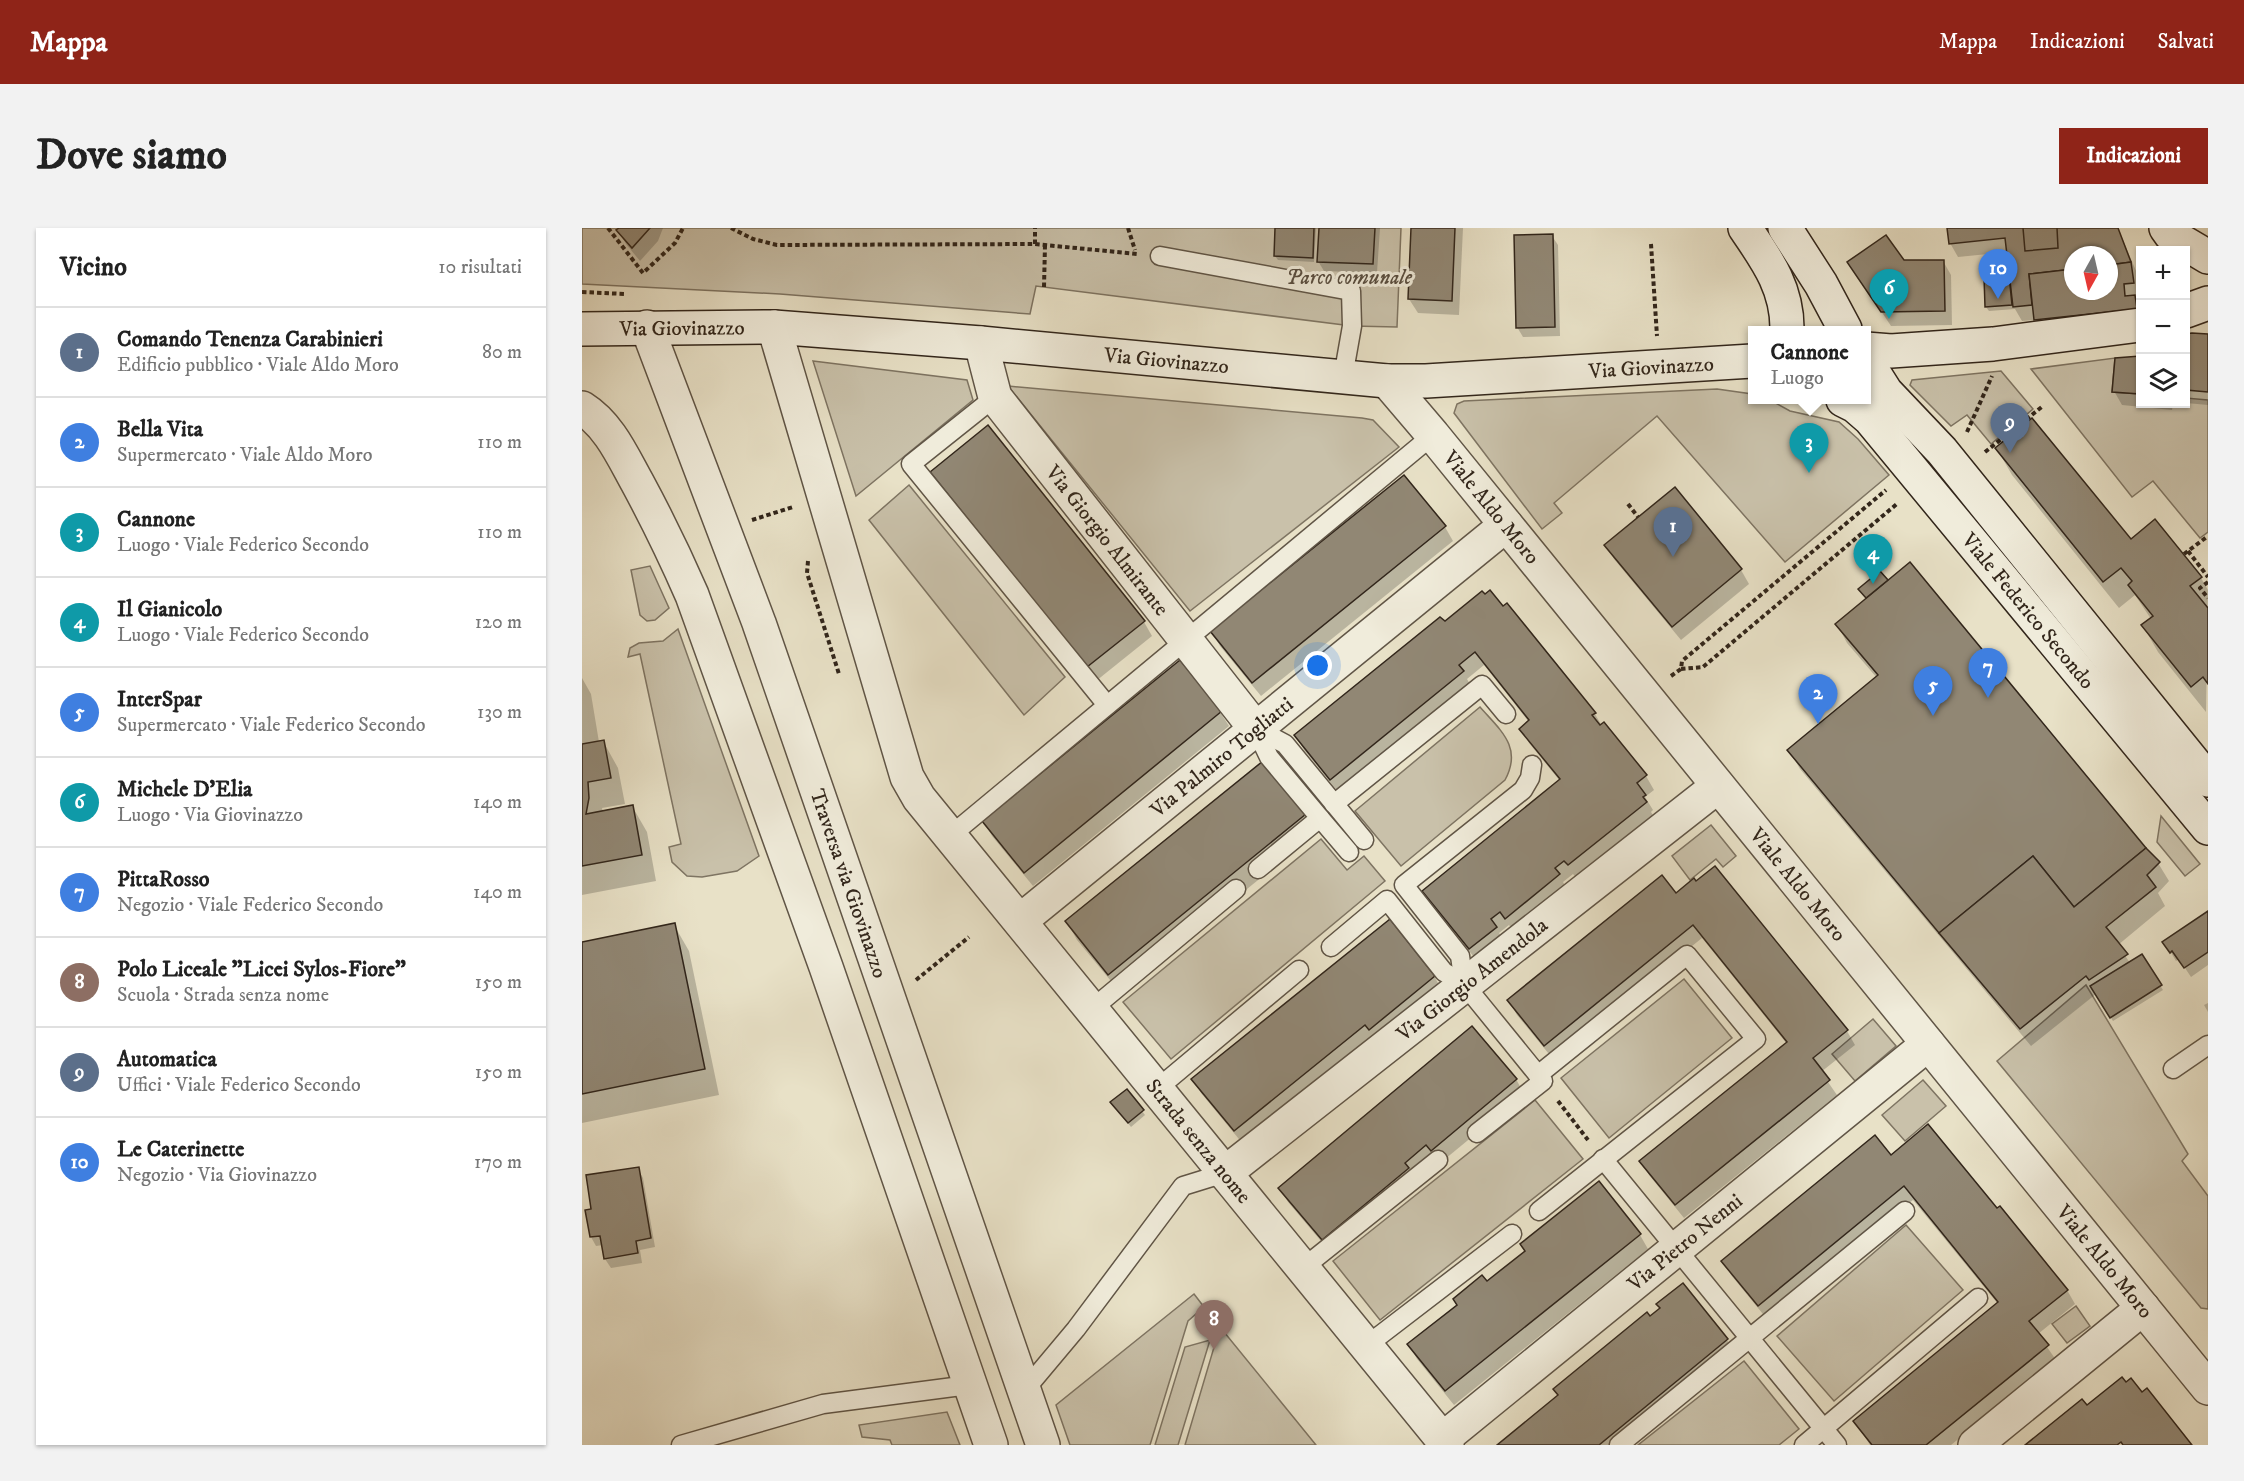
<!DOCTYPE html>
<html lang="it">
<meta charset="utf-8">
<style>
body{margin:0;font-family:"IM FELL DW Pica",serif;background:#f2f2f2;color:#222}
.controls{position:absolute;right:18px;top:18px;display:grid;overflow:hidden;border-radius:0px;box-shadow:0 2px 4px #0004}
.controls button{width:54px;height:54px;display:grid;place-items:center;padding:0;border:0;border-bottom:2px solid #e0e0e0;background:#fff;color:#222;font:30px sans-serif}
.compass{position:absolute;left:1482px;top:18px;width:54px;height:54px;border-radius:50%;background:#fff;box-shadow:0 2px 4px #0004;rotate:188deg}
.you{position:absolute;left:736px;top:438px;width:21px;height:21px;margin:-15px;border:4px solid #fff;border-radius:50%;background:#1a73e8;box-shadow:0 0 0 9px #1a73e833}
.badge{display:grid;place-items:center;width:39px;height:39px;border-radius:50%;background:#8f2418;color:#fff;font-size:20px;font-weight:700}
.pin{position:absolute;translate:-50% -50px;filter:drop-shadow(0 2px 3px #0008)}
.pin::after{content:'';position:absolute;top:32px;width:21px;height:18px;background:inherit;clip-path:polygon(0 0,100% 0,50% 100%)}
.popup{position:absolute;left:1166px;top:98px;width:123px;height:78px;box-sizing:border-box;display:grid;place-content:center;border-radius:0px;background:#fff;filter:drop-shadow(0 2px 4px #0005);font-size:20px;white-space:nowrap;color:#767676}
.popup b{font-size:22px;color:#222}
.popup::after{content:'';position:absolute;left:50%;top:100%;margin-left:-12px;border:12px solid transparent;border-top-color:#fff}
.list{margin:0;padding:0;list-style:none}
h2{display:flex;justify-content:space-between;align-items:center;height:78px;margin:0;padding:0 24px;font-size:26px}
h2 small{font-size:20px;font-weight:400;color:#767676}
.list li{display:grid;grid-template-columns:39px 1fr auto;gap:18px;align-items:center;box-sizing:border-box;height:90px;padding:0 24px;border-top:2px solid #e0e0e0}
.list b{display:block;font-size:22px;white-space:nowrap}
.list p{margin:0;font-size:20px;white-space:nowrap;color:#767676}
.list em{font-size:20px;font-style:normal;color:#767676}
.icon{flex:none;width:33px;height:33px;fill:none;stroke:currentColor;stroke-width:2;stroke-linecap:round;stroke-linejoin:round}
.map{position:relative;flex:none;width:1626px;height:1217px;overflow:hidden;border-radius:0px}
header{display:flex;align-items:center;gap:36px;box-sizing:border-box;height:84px;padding:0 30px;background:#8f2418;color:#fff}
header strong{font-size:28px}
nav{display:flex;gap:33px;margin-inline-start:auto;font-size:21px}
.intro{display:flex;align-items:center;justify-content:space-between;box-sizing:border-box;height:144px;padding:0 36px}
h1{margin:0;font-size:42px}
.button{padding:15px 27px;border-radius:0px;background:#8f2418;color:#fff;font-size:21px;font-weight:700}
main{display:flex;gap:36px;padding:0 36px}
aside{flex:1;background:#fff;border-radius:0px;box-shadow:0 2px 4px #0004}
.map>svg:first-child{display:block}
.green{fill:#c9c1aa;stroke:#7e7462;stroke-width:1.5}
.shadow{fill:#0003;fill-rule:evenodd}
.building{fill:#918774;stroke:#32261b;stroke-width:1.5}
.lines{fill:none;stroke-linecap:round;stroke-linejoin:round}
.lane-casing{stroke:#605546;stroke-width:21}
.street-casing{stroke:#605546;stroke-width:36}
.secondary-casing{stroke:#32261b;stroke-width:36}
.path{stroke:#32261b;stroke-width:4;stroke-dasharray:4.5 3;stroke-linecap:butt}
.lane{stroke:#f0ecdb;stroke-width:18}
.street{stroke:#f0ecdb;stroke-width:33}
.secondary{stroke:#f0ecdb;stroke-width:33}
.labels{text-anchor:middle;stroke-width:6;stroke-linejoin:round;paint-order:stroke}
.park-label{font-size:21px;font-style:italic;fill:#584d3f;stroke:#f0ecdb}
.street-label{font-size:21px;fill:#32261b;stroke:#f0ecdb}
</style>
<header>
<strong>Mappa</strong>
<nav><a>Mappa</a><a>Indicazioni</a><a>Salvati</a></nav>
</header>
<div class="intro"><h1>Dove siamo</h1><a class="button">Indicazioni</a></div>
<main>
<aside>
<h2>Vicino<small>10 risultati</small></h2>
<ul class="list">
<li><span class="badge" style="background:#5c6f8a">1</span><div><b>Comando Tenenza Carabinieri</b><p>Edificio pubblico · Viale Aldo Moro</p></div><em>80 m</em></li>
<li><span class="badge" style="background:#3f7fe0">2</span><div><b>Bella Vita</b><p>Supermercato · Viale Aldo Moro</p></div><em>110 m</em></li>
<li><span class="badge" style="background:#0f9aa8">3</span><div><b>Cannone</b><p>Luogo · Viale Federico Secondo</p></div><em>110 m</em></li>
<li><span class="badge" style="background:#0f9aa8">4</span><div><b>Il Gianicolo</b><p>Luogo · Viale Federico Secondo</p></div><em>120 m</em></li>
<li><span class="badge" style="background:#3f7fe0">5</span><div><b>InterSpar</b><p>Supermercato · Viale Federico Secondo</p></div><em>130 m</em></li>
<li><span class="badge" style="background:#0f9aa8">6</span><div><b>Michele D'Elia</b><p>Luogo · Via Giovinazzo</p></div><em>140 m</em></li>
<li><span class="badge" style="background:#3f7fe0">7</span><div><b>PittaRosso</b><p>Negozio · Viale Federico Secondo</p></div><em>140 m</em></li>
<li><span class="badge" style="background:#8d6e63">8</span><div><b>Polo Liceale &quot;Licei Sylos-Fiore&quot;</b><p>Scuola · Strada senza nome</p></div><em>150 m</em></li>
<li><span class="badge" style="background:#5c6f8a">9</span><div><b>Automatica</b><p>Uffici · Viale Federico Secondo</p></div><em>150 m</em></li>
<li><span class="badge" style="background:#3f7fe0">10</span><div><b>Le Caterinette</b><p>Negozio · Via Giovinazzo</p></div><em>170 m</em></li>
</ul>
</aside>
<div class="map">
<svg width="1626" height="1217" viewBox="0 0 1626 1217">
<rect width="100%" height="100%" fill="#e8e1c7"/>
<filter id="stains"><feTurbulence type="fractalNoise" baseFrequency=".00333" numOctaves="4"/><feColorMatrix values="0 0 0 0 .2 0 0 0 0 .09 0 0 0 0 .02 0 0 0 .5 -.17"/></filter>
<radialGradient id="worn" r=".72"><stop offset=".6" stop-color="#630" stop-opacity="0"/><stop offset="1" stop-color="#630" stop-opacity=".3"/></radialGradient>
<!-- green -->
<g class="green">
<path d="M0,0H819L815,99L770,98L454,58L448,86L198,66L0,56Z"/>
<path d="M1533,130L1530,164L1558,166V176H1604V170L1626,172V304L1618,310L1571,253L1550,269L1449,141Z"/>
<path d="M231,133L385,152L391,172L274,268Z"/>
<path d="M1419,143L1451,181L1409,216L1385,187L1369,198L1328,157L1330,152Z"/>
<path d="M426,158L780,190L791,192L817,219L608,383Z"/>
<path d="M1135,161L1170,166V172H1188L1208,183L1257,194L1276,211L1307,247L1203,334L1075,188L972,275L980,285L960,301L872,185L875,176L882,173Z"/>
<path d="M327,257L483,449L442,487L287,292Z"/>
<path d="M68,338L87,380L73,392L65,393L58,387L49,342Z"/>
<path d="M96,401L177,628L155,643L120,649L105,648L90,634L87,619L99,616L58,426L46,429L48,420L57,415L81,413Z"/>
<path d="M898,479C918,502 941,519 923,552L819,638L773,583Z"/>
<path d="M1579,588L1618,636L1603,648L1575,614Z"/>
<path d="M1129,597L1154,628L1141,639L1134,631L1108,652L1090,628Z"/>
<path d="M739,611L765,642L782,628L803,653L589,831L541,774Z"/>
<path d="M1102,751L1150,810L1027,910L979,850Z"/>
<path d="M1504,757L1606,926L1600,933L1626,968V1081L1619,1080L1415,833Z"/>
<path d="M1291,791L1314,818L1273,853L1250,826Z"/>
<path d="M1341,852L1364,878L1323,913L1300,887Z"/>
<path d="M953,872L1001,931L798,1092L751,1033Z"/>
<path d="M1324,997L1381,1062L1252,1173L1195,1108Z"/>
<path d="M612,1066L622,1079L606,1093L568,1217H488L474,1177Z"/>
<path d="M1494,1078L1508,1098L1485,1115L1470,1096Z"/>
<path d="M638,1099L734,1217H603Z"/>
<path d="M628,1112L596,1217H573L603,1119Z"/>
<path d="M1162,1133L1217,1201L1197,1217H1056Z"/>
<path d="M365,1184L378,1217H310L308,1212L280,1209L277,1197Z"/>
</g>
<!-- shadow -->
<g class="shadow">
<path d="M38,0H81L76,13L58,33L44,16L36,2Z"/>
<path d="M695,0H734L732,34L696,32L693,28Z"/>
<path d="M738,0H798L795,45L742,43L736,33Z"/>
<path d="M831,0H881L877,87L836,85L827,71Z"/>
<path d="M1367,0H1536L1557,50L1558,69H1553L1558,79V96L1461,106L1453,92L1440,93L1433,81L1407,83L1404,79L1426,48L1430,54L1426,24L1376,29L1368,15ZM1491,27H1527V63H1491Z"/>
<path d="M970,8L976,17L978,108L941,109L935,99Z"/>
<path d="M1361,33L1369,47L1370,97L1309,98L1267,35Z"/>
<path d="M1611,106L1626,108V177L1604,175V108Z"/>
<path d="M1558,130V176H1591L1590,182L1540,177L1532,163L1535,131Z"/>
<path d="M1415,221L1548,313L1619,350L1626,362L1624,484L1576,424L1561,398L1569,391L1553,367L1537,380L1430,247Z"/>
<path d="M350,244L562,394L570,408L514,453L358,258Z"/>
<path d="M822,249L863,299L871,313L679,468L638,418L630,404Z"/>
<path d="M1093,261L1159,342L1167,356L1099,412L1032,331L1024,317Z"/>
<path d="M1298,345L1549,605L1576,635L1587,653L1576,665L1583,678L1536,717L1548,735L1559,728L1581,762L1531,793L1514,766L1449,818L1218,541L1207,522L1295,450L1265,415L1255,396L1285,371L1280,365Z"/>
<path d="M858,391L1013,486L1020,498L1064,548L1072,562L1063,569L1071,582L1069,584L1072,589L995,651L991,646L981,654L985,661L932,704L927,697L917,705L922,713L896,734L850,677L842,663L978,553L947,515L939,501L947,494L902,437L885,451L889,458L757,565L722,522L714,508Z"/>
<path d="M598,434L638,484L647,498L451,658L410,608L402,594Z"/>
<path d="M0,450L9,466L17,514L21,513L36,540L43,576L20,580L21,584L50,578L65,604L74,653L0,667Z"/>
<path d="M723,587L734,605L538,764L495,712L485,694Z"/>
<path d="M1094,667L1265,803L1273,817L1239,844L1255,867L1102,990L1067,947L1059,933L1205,816L1120,710L971,831L935,787L927,773Z"/>
<path d="M1626,685V737L1609,749L1597,731L1594,733L1588,723Z"/>
<path d="M92,697L107,723L137,867L0,895V715Z"/>
<path d="M852,748L860,762L661,916L619,865L611,851Z"/>
<path d="M1626,775V784L1622,777Z"/>
<path d="M934,851L942,866L749,1025L706,974L698,960Z"/>
<path d="M544,863L563,887L549,899L532,878Z"/>
<path d="M1309,929L1485,1062L1493,1076L1456,1106L1474,1132L1369,1217H1288L1273,1193L1416,1076L1331,972L1185,1091L1149,1047L1141,1033Z"/>
<path d="M56,941L61,950L73,1019L58,1022L60,1035L29,1040L23,1031L21,1017L14,1018L9,1009L11,983Z"/>
<path d="M1016,955L1058,1007L1066,1021L872,1177L835,1131L827,1117L944,1024Z"/>
<path d="M1079,1081L1145,1112L1153,1126L1042,1217H917Z"/>
</g>
<!-- building -->
<g class="building">
<path d="M37,0H68L50,20L34,2Z"/>
<path d="M693,0H732L731,30L692,28Z"/>
<path d="M737,0H793L791,36L735,34Z"/>
<path d="M829,0H873L870,73L826,71Z"/>
<path d="M1365,0H1536L1549,34L1527,37V27H1491V41L1447,46L1450,77L1431,79L1423,10L1367,16Z"/>
<path d="M1441,0H1475L1476,20L1443,23Z"/>
<path d="M971,6L973,99L934,100L932,7Z"/>
<path d="M1304,7L1322,32H1362L1363,83L1299,84L1265,34Z"/>
<path d="M1549,34L1552,55L1542,56L1543,68L1553,67L1555,81L1452,92L1447,46L1491,41V63H1527V37Z"/>
<path d="M1427,47L1430,77L1403,79L1402,49Z"/>
<path d="M1610,105L1626,106V164L1604,162V106Z"/>
<path d="M1558,128V166L1530,164L1533,130Z"/>
<path d="M1450,190L1549,311L1573,291L1620,349L1608,358L1626,380V456L1621,449L1609,459L1559,397L1571,388L1546,357L1550,353L1539,340L1521,354L1413,220Z"/>
<path d="M406,197L563,393L505,439L348,244Z"/>
<path d="M822,247L864,298L670,455L628,403Z"/>
<path d="M1093,259L1160,341L1090,399L1022,317Z"/>
<path d="M1328,334L1564,620L1492,679L1451,628L1357,705L1205,522L1296,447L1253,396Z"/>
<path d="M1298,343L1306,352L1284,370L1276,361Z"/>
<path d="M908,362L921,378L925,375L1014,485L1010,487L1018,497L1022,494L1065,547L1055,555L1064,567L1061,569L1065,574L986,637L982,633L973,640L978,646L923,691L918,684L909,691L915,699L887,721L840,663L978,551L937,501L947,492L893,424L877,437L882,443L748,552L712,507L858,389L863,393L900,363L903,366Z"/>
<path d="M598,432L640,483L442,645L400,593Z"/>
<path d="M22,512L29,550L6,554L7,570L4,586L51,577L60,627L0,638V516Z"/>
<path d="M681,533L724,586L526,747L483,693Z"/>
<path d="M1564,620L1578,634L1565,647L1574,659L1524,699L1546,726L1507,752L1504,748L1438,801L1357,705L1451,628L1492,679Z"/>
<path d="M1133,638L1266,802L1231,830L1248,852L1093,977L1057,933L1205,814L1111,697L962,818L925,772L1080,647L1094,665L1112,650L1114,653Z"/>
<path d="M1626,683V724L1602,740L1590,723L1588,725L1580,714Z"/>
<path d="M808,691L853,748L787,802L783,797L652,903L609,851Z"/>
<path d="M93,695L123,841L0,866V714Z"/>
<path d="M1560,726L1580,757L1528,790L1508,758Z"/>
<path d="M890,798L935,851L849,923L844,917L823,935L827,940L740,1012L696,960Z"/>
<path d="M545,861L562,882L546,895L528,874Z"/>
<path d="M1346,896L1415,980L1418,978L1486,1062L1447,1093L1467,1117L1344,1217H1290L1271,1193L1416,1074L1322,958L1176,1078L1139,1033L1293,907L1309,927Z"/>
<path d="M57,939L69,1010L54,1013L56,1025L22,1031L18,1008L8,1009L3,982L9,981L4,947Z"/>
<path d="M1017,953L1059,1006L863,1163L825,1116L875,1077L871,1071L900,1047L905,1053L943,1023L938,1016Z"/>
<path d="M1101,1055L1146,1111L1017,1217H915L976,1167L971,1161L1065,1084L1068,1088L1078,1080L1074,1076Z"/>
<path d="M1540,1149L1544,1154L1549,1150L1560,1164L1565,1160L1610,1217H1541L1539,1214L1535,1217H1443L1500,1171L1505,1177Z"/>
</g>
<g class="lines">
<defs>
<g id="lane">
<path d="M578,28L769,63L770,98L761,149"/>
<path d="M413,169L329,236L525,477"/>
<path d="M673,500L687,529L738,590L676,641"/>
<path d="M673,500L703,516L782,612"/>
<path d="M752,576L900,457L924,486"/>
<path d="M738,590L767,624"/>
<path d="M368,608L851,207"/>
<path d="M749,719L805,672L862,744L882,756L956,847L961,853L895,905"/>
<path d="M882,756L878,728L822,657L941,562L948,550L950,537"/>
<path d="M510,781L654,661"/>
<path d="M1591,841L1626,817"/>
<path d="M956,847L1105,727L1174,811L957,983"/>
<path d="M575,861L717,742"/>
<path d="M1021,931L1255,1217"/>
<path d="M721,1040L856,932"/>
<path d="M784,1118L930,1006"/>
<path d="M442,1163L494,1101L601,958L643,945"/>
<path d="M99,1217L241,1176L387,1157"/>
<path d="M1037,1217L1323,983"/>
<path d="M1222,1217L1396,1070"/>
</g>
<g id="street">
<path id="s1" d="M65,99L177,395L461,1217"/>
<path id="s2" d="M192,99L325,549L337,570L865,1217"/>
<path id="s3" d="M399,115L413,169L673,500"/>
<path id="s4" d="M805,153L851,207L1626,1160"/>
<path d="M0,180C27,197 40,227 55,254C75,291 93,328 110,367L244,739L409,1217"/>
<path id="s5" d="M438,693L924,297"/>
<path id="s6" d="M643,945L1136,558"/>
<path id="s7" d="M861,1211L1346,816"/>
<path d="M1393,1217L1561,1080"/>
</g>
<g id="secondary">
<path d="M1163,0C1185,32 1206,61 1205,103"/>
<path d="M1203,0L1239,56L1263,101"/>
<path d="M1584,0L1589,7L1626,29"/>
<path d="M1604,83L1626,75"/>
<path id="s8" d="M0,101L192,99L399,115L805,153H844L1170,133"/>
<path d="M1284,121L1309,123L1411,116L1558,97"/>
<path d="M1284,139L1292,145L1304,164L1360,223L1626,552"/>
<path id="s9" d="M1261,172L1273,178L1288,191L1626,600"/>
</g>
</defs>
<!-- lane casing -->
<use href="#lane" class="lane-casing"/>
<!-- street casing -->
<use href="#street" class="street-casing"/>
<!-- secondary casing -->
<use href="#secondary" class="secondary-casing"/>
<!-- path -->
<g class="path">
<path d="M26,0L61,45L93,15L101,0"/>
<path d="M149,0L171,11L195,17L453,16L555,26"/>
<path d="M546,0L553,22"/>
<path d="M453,16V0"/>
<path d="M1069,16L1075,108"/>
<path d="M462,59L463,17"/>
<path d="M0,64L43,66"/>
<path d="M1385,204L1410,148"/>
<path d="M1403,224L1461,178"/>
<path d="M1046,276L1056,289"/>
<path d="M170,292L211,279"/>
<path d="M1606,323L1626,349"/>
<path d="M1602,326L1626,308"/>
<path d="M226,333L225,345L257,446"/>
<path d="M1626,354L1618,360L1626,370"/>
<path d="M1099,441L1121,439L1316,275"/>
<path d="M1089,448L1099,441L1100,433L1304,262"/>
<path d="M334,752L387,709"/>
<path d="M976,873L1006,912"/>
</g>
<!-- lane -->
<use href="#lane" class="lane"/>
<!-- street -->
<use href="#street" class="street"/>
<!-- secondary -->
<use href="#secondary" class="secondary"/>
</g>
<g class="labels">
<!-- park labels -->
<g class="park-label">
<text x="767" y="56">Parco comunale</text>
</g>
<!-- street labels -->
<g class="street-label">
<text dy="7" stroke="none"><textPath href="#s8" startOffset="100">Via Giovinazzo</textPath></text>
<text dy="7" stroke="none"><textPath href="#s8" startOffset="586">Via Giovinazzo</textPath></text>
<text dy="7" stroke="none"><textPath href="#s8" startOffset="1072">Via Giovinazzo</textPath></text>
<text dy="7" stroke="none"><textPath href="#s4" startOffset="164">Viale Aldo Moro</textPath></text>
<text dy="7" stroke="none"><textPath href="#s3" startOffset="238">Via Giorgio Almirante</textPath></text>
<text dy="7" stroke="none"><textPath href="#s9" startOffset="282">Viale Federico Secondo</textPath></text>
<text dy="7" stroke="none"><textPath href="#s5" startOffset="260">Via Palmiro Togliatti</textPath></text>
<text dy="7" stroke="none"><textPath href="#s4" startOffset="650">Viale Aldo Moro</textPath></text>
<text dy="7" stroke="none"><textPath href="#s1" startOffset="592">Traversa via Giovinazzo</textPath></text>
<text dy="7" stroke="none"><textPath href="#s6" startOffset="314">Via Giorgio Amendola</textPath></text>
<text dy="7" stroke="none"><textPath href="#s2" startOffset="936">Strada senza nome</textPath></text>
<text dy="7" stroke="none"><textPath href="#s7" startOffset="312">Via Pietro Nenni</textPath></text>
<text dy="7" stroke="none"><textPath href="#s4" startOffset="1136">Viale Aldo Moro</textPath></text>
</g>
</g>
<rect width="100%" height="100%" filter="url(#stains)"/>
<rect width="100%" height="100%" fill="url(#worn)"/>
</svg>
<div class="controls">
<button>+</button>
<button>−</button>
<button><svg class="icon" aria-label="layers" viewBox="0 0 24 24"><path d="M12 4l9 5-9 5-9-5zM3 14l9 5 9-5"/></svg></button>
</div>
<svg class="compass" viewBox="-18 -18 36 36"><path d="M0-13l5 13h-10z" fill="#e53935"/><path d="M0 13l5-13h-10z" fill="#767676"/></svg>
<div class="you"></div>
<div class="pin badge" style="left:1091px;top:329px;background:#5c6f8a">1</div>
<div class="pin badge" style="left:1236px;top:496px;background:#3f7fe0">2</div>
<div class="pin badge" style="left:1227px;top:245px;background:#0f9aa8">3</div>
<div class="popup"><b>Cannone</b>Luogo</div>
<div class="pin badge" style="left:1291px;top:356px;background:#0f9aa8">4</div>
<div class="pin badge" style="left:1351px;top:488px;background:#3f7fe0">5</div>
<div class="pin badge" style="left:1307px;top:91px;background:#0f9aa8">6</div>
<div class="pin badge" style="left:1406px;top:470px;background:#3f7fe0">7</div>
<div class="pin badge" style="left:632px;top:1122px;background:#8d6e63">8</div>
<div class="pin badge" style="left:1428px;top:225px;background:#5c6f8a">9</div>
<div class="pin badge" style="left:1416px;top:71px;background:#3f7fe0">10</div>
</div>
</main>
